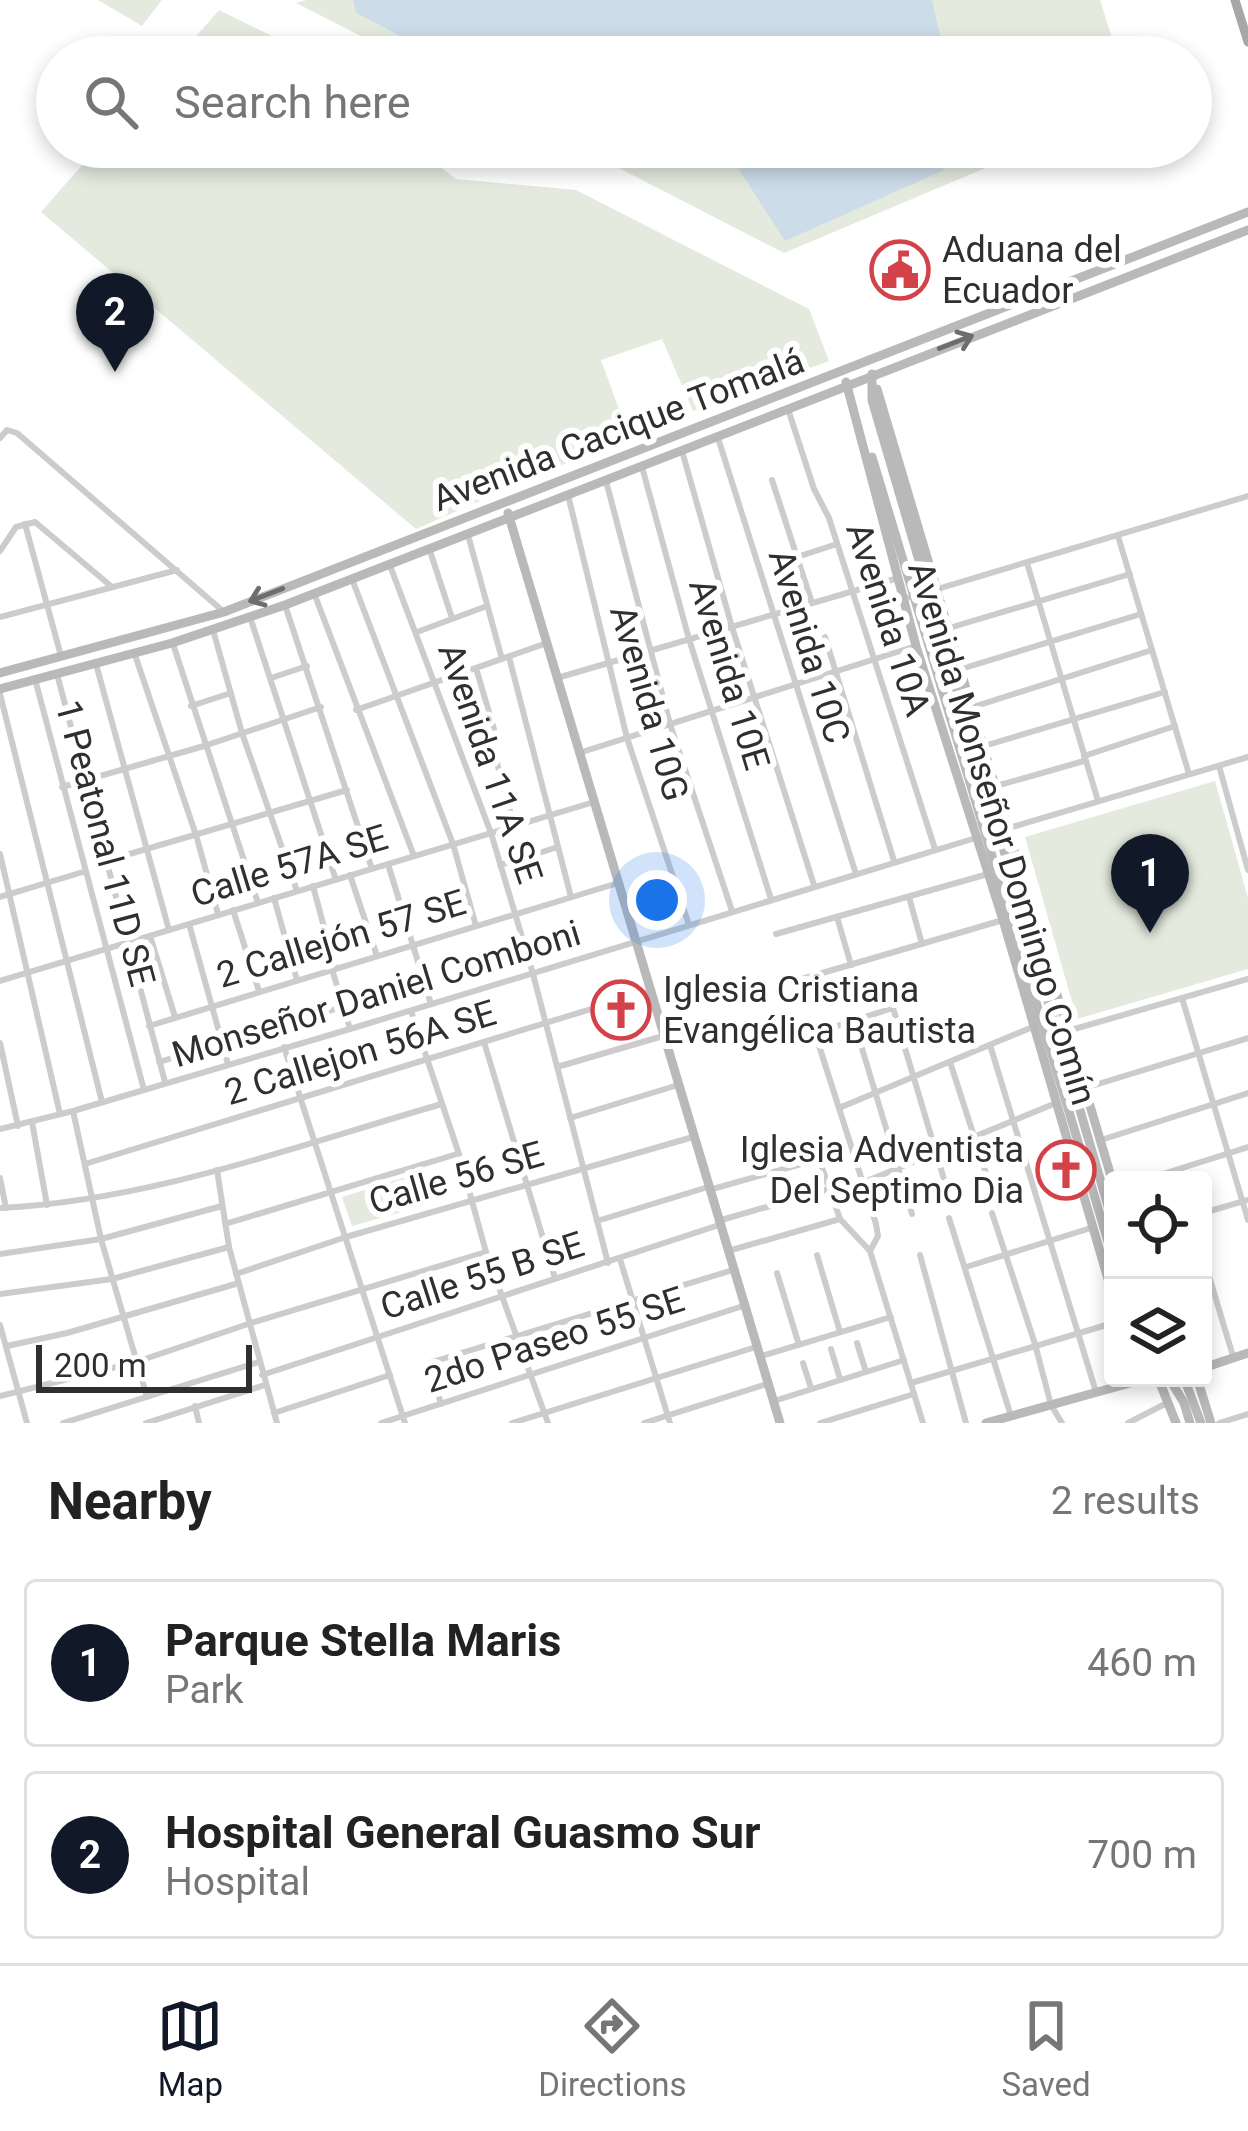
<!DOCTYPE html>
<meta charset="utf-8">
<style>
body{margin:0;font-family:Roboto,sans-serif;background:#f2f2f2;color:#222}
.controls{position:absolute;right:36px;bottom:36px;display:grid;overflow:hidden;border-radius:12px;box-shadow:0 6px 18px #0003}
.controls button{width:108px;height:108px;display:grid;place-items:center;padding:0;border:0;border-bottom:3px solid #e0e0e0;background:#fff;color:#222;font:60px sans-serif}
.scale{position:absolute;left:36px;bottom:30px;width:216px;box-sizing:border-box;padding-left:12px;border:6px solid #2f2f2f;border-top:0;font-size:33px;line-height:42px;white-space:nowrap;color:#2f2f2f;-webkit-text-stroke:9px #fff;paint-order:stroke}
.you{position:absolute;left:657px;top:900px;width:42px;height:42px;margin:-30px;border:9px solid #fff;border-radius:50%;background:#1a73e8;box-shadow:0 0 0 18px #1a73e833}
.badge{display:grid;place-items:center;width:78px;height:78px;border-radius:50%;background:#111827;color:#fff;font-size:39px;font-weight:700}
.pin{position:absolute;translate:-50% -99px;filter:drop-shadow(0 3px 6px #0008)}
.pin::after{content:'';position:absolute;top:63px;width:42px;height:36px;background:inherit;clip-path:polygon(0 0,100% 0,50% 100%)}
.list{margin:0;padding:0;list-style:none}
h2{display:flex;justify-content:space-between;align-items:center;height:156px;margin:0;padding:0 48px;font-size:51px}
h2 small{font-size:39px;font-weight:400;color:#767676}
.list li{display:grid;grid-template-columns:78px 1fr auto;gap:36px;align-items:center;box-sizing:border-box;height:168px;margin:0 24px 24px;padding:0 24px;border:3px solid #e0e0e0;border-radius:12px}
.list b{display:block;font-size:45px;white-space:nowrap}
.list p{margin:0;font-size:39px;white-space:nowrap;color:#767676}
.list em{font-size:39px;font-style:normal;color:#767676}
.icon{flex:none;width:66px;height:66px;fill:none;stroke:currentColor;stroke-width:2;stroke-linecap:round;stroke-linejoin:round}
.map{position:relative;flex:none;width:1248px;height:1423px;overflow:hidden}
.search{position:absolute;background:#fff;box-shadow:0 6px 18px #0003;left:36px;right:36px;top:36px;height:132px;display:flex;align-items:center;gap:30px;box-sizing:border-box;padding:0 42px;border-radius:66px;color:#767676;font-size:45px}
.sheet{height:540px;background:#fff}
nav{display:flex;justify-content:space-around;align-items:center;box-sizing:border-box;height:168px;border-top:3px solid #e0e0e0;background:#fff;font-size:33px;color:#767676}
nav a{display:grid;justify-items:center;gap:6px}
nav .on{color:#111827}
.map>svg:first-child{display:block}
.green{fill:#e4eade}
.water{fill:#ccdce8}
.lines{fill:none;stroke-linecap:round;stroke-linejoin:round}
.street{stroke:#ccc;stroke-width:6}
.secondary{stroke:#b9b9b9;stroke-width:9}
.primary{stroke:#a7a7a7;stroke-width:9}
.oneway{stroke:#6d6d6d}
.labels{text-anchor:middle;stroke-width:12;stroke-linejoin:round;paint-order:stroke}
.poi-label{font-size:36px;fill:#2f2f2f;stroke:#fff;text-anchor:start}
.street-label{font-size:36px;fill:#2f2f2f;stroke:#fff}
</style>
<div class="map">
<svg width="1248" height="1423" viewBox="0 0 1248 1423">
<rect width="100%" height="100%" fill="#fff"/>
<!-- green -->
<g class="green">
<path d="M98,0H162L142,26Z"/>
<path d="M306,0H1100L1118,57H402L296,3Z"/>
<path d="M219,10L272,36L286,57H178Z"/>
<path d="M98,147H427L430,159L456,179L576,190L809,309L829,361L693,411L662,339L601,360L629,436L416,529L41,212Z"/>
<path d="M578,147H1035L784,253Z"/>
<path d="M1215,781L1248,898V969L1077,1019L1025,837Z"/>
<path d="M409,1176L416,1208L352,1226L342,1197Z"/>
</g>
<!-- water -->
<g class="water">
<path d="M353,0H932L945,57H441L356,13Z"/>
<path d="M808,147H933L944,170L785,241L738,168Z"/>
</g>
<g class="lines">
<!-- street -->
<g class="street">
<path d="M788,409L814,489L829,518L935,849"/>
<path d="M0,438L7,430L17,433L224,612"/>
<path d="M718,438L855,871"/>
<path d="M682,451L732,627L814,885"/>
<path d="M642,467L689,639L771,899"/>
<path d="M772,480L812,603"/>
<path d="M606,481L670,724L732,911"/>
<path d="M568,495L627,738L689,925"/>
<path d="M25,524L61,656"/>
<path d="M468,535L502,659"/>
<path d="M1118,536L1189,774"/>
<path d="M429,548L452,618"/>
<path d="M0,551L16,527L35,522L112,587"/>
<path d="M797,557L837,544"/>
<path d="M389,563L491,833L533,974L608,1263"/>
<path d="M1027,563L1098,801"/>
<path d="M352,579L453,844L476,926"/>
<path d="M314,593L414,856"/>
<path d="M904,599L1248,496"/>
<path d="M285,605L372,869"/>
<path d="M0,617L177,570"/>
<path d="M250,617L336,880"/>
<path d="M949,628L1130,574"/>
<path d="M213,630L242,733L297,891"/>
<path d="M417,632L487,606"/>
<path d="M825,637L894,861"/>
<path d="M173,644L258,903"/>
<path d="M135,655L196,835L218,914"/>
<path d="M509,657L571,897"/>
<path d="M96,664L169,930"/>
<path d="M476,668L496,736"/>
<path d="M961,669L1141,614"/>
<path d="M57,674L165,1082"/>
<path d="M271,678L307,666"/>
<path d="M557,678L898,578"/>
<path d="M35,679L144,1090"/>
<path d="M0,694L102,1102"/>
<path d="M191,706L231,693"/>
<path d="M973,707L1152,650"/>
<path d="M356,710L547,643"/>
<path d="M984,746L1165,692"/>
<path d="M579,753L916,646"/>
<path d="M1084,756L1175,726"/>
<path d="M497,763L514,826"/>
<path d="M1219,766L1248,870"/>
<path d="M996,786L1084,761"/>
<path d="M62,787L204,746L321,707"/>
<path d="M1009,828L1248,757"/>
<path d="M0,854L60,1114"/>
<path d="M109,860L347,790"/>
<path d="M388,864L431,1004"/>
<path d="M500,865L558,847"/>
<path d="M350,875L377,956"/>
<path d="M313,886L335,968"/>
<path d="M0,897L83,872"/>
<path d="M909,897L922,944"/>
<path d="M274,898L297,980"/>
<path d="M233,910L259,991"/>
<path d="M837,917L851,965"/>
<path d="M189,924L228,1064"/>
<path d="M776,934L988,874"/>
<path d="M150,936L175,1017"/>
<path d="M332,969L350,1029"/>
<path d="M0,981L594,802"/>
<path d="M795,981L1003,920"/>
<path d="M1182,998L1248,1220"/>
<path d="M411,1011L459,1154L486,1252L548,1423"/>
<path d="M854,1022L912,1214"/>
<path d="M149,1026L618,883"/>
<path d="M1057,1034L1248,979"/>
<path d="M484,1042L555,1278"/>
<path d="M0,1043L18,1126"/>
<path d="M990,1045L1096,1392"/>
<path d="M284,1047L405,1423"/>
<path d="M159,1062L425,982"/>
<path d="M950,1062L992,1192"/>
<path d="M557,1067L663,1036"/>
<path d="M1085,1088L1248,1038"/>
<path d="M839,1108L1035,1026"/>
<path d="M73,1111L101,1239L147,1397"/>
<path d="M570,1118L678,1085"/>
<path d="M32,1122L47,1205"/>
<path d="M0,1129L73,1111L350,1029L979,837"/>
<path d="M1101,1140L1248,1093"/>
<path d="M85,1164L650,991"/>
<path d="M217,1170L229,1247L277,1423"/>
<path d="M0,1178L6,1208"/>
<path d="M1144,1180L1248,1147"/>
<path d="M862,1183L1056,1103"/>
<path d="M709,1190L819,1159L840,1219L870,1251L923,1423"/>
<path d="M0,1208C151,1201 298,1145 442,1104"/>
<path d="M992,1213L1035,1344L1051,1405L1062,1423"/>
<path d="M1203,1213L1248,1200"/>
<path d="M949,1218L1011,1416"/>
<path d="M597,1221L708,1187"/>
<path d="M718,1221L829,1189"/>
<path d="M225,1224L457,1154"/>
<path d="M728,1251L840,1219"/>
<path d="M870,1251L878,1236L876,1224L815,1033L893,1008L952,1206"/>
<path d="M0,1254L101,1239L222,1206"/>
<path d="M817,1255L840,1332"/>
<path d="M920,1255L966,1423"/>
<path d="M1203,1256L1233,1356"/>
<path d="M620,1259L670,1423"/>
<path d="M966,1267L1094,1227"/>
<path d="M777,1273L799,1345"/>
<path d="M236,1274L346,1237L693,1137"/>
<path d="M0,1294L112,1279L229,1247"/>
<path d="M0,1325L27,1423"/>
<path d="M857,1343L866,1372"/>
<path d="M7,1346L67,1333L239,1283"/>
<path d="M831,1349L840,1379"/>
<path d="M762,1356L891,1317"/>
<path d="M803,1363L811,1388"/>
<path d="M262,1375L719,1225"/>
<path d="M911,1383L1113,1323"/>
<path d="M0,1396L136,1362L251,1323L486,1252"/>
<path d="M774,1401L904,1360"/>
<path d="M441,1404L429,1363L733,1270"/>
<path d="M195,1406L199,1423"/>
<path d="M274,1413L390,1375"/>
<path d="M63,1423L259,1362"/>
<path d="M146,1423L265,1385"/>
<path d="M381,1423L743,1306"/>
<path d="M512,1423L756,1347"/>
<path d="M644,1423L767,1384"/>
<path d="M820,1423L914,1394"/>
<path d="M1128,1423L1167,1403"/>
<path d="M1219,1423L1248,1414"/>
</g>
<!-- secondary -->
<g class="secondary">
<path d="M872,374V400L1113,1223"/>
<path d="M846,382L916,646L1003,920L1113,1296"/>
<path d="M877,389L1113,1183"/>
<path d="M872,457L1113,1258"/>
<path d="M508,513L780,1423"/>
<path d="M0,673L224,612L1248,212"/>
<path d="M0,689L172,643L285,605L1248,230"/>
<path d="M1203,1368L1248,1353"/>
<path d="M1158,1378L1176,1423"/>
<path d="M1169,1378L1184,1403L1190,1423"/>
<path d="M1184,1378L1201,1423"/>
<path d="M1197,1378L1211,1423"/>
<path d="M986,1423L1148,1378"/>
</g>
<!-- primary -->
<path class="primary" d="M1235,0L1248,42"/>
</g>
<!-- one-way arrows -->
<defs><path id="oneway-shaft" d="M-6 0H5M1.5-3L5.5 0L1.5 3" fill="none" stroke-width="1.6" stroke-linecap="round" stroke-linejoin="round" transform="scale(3)"/></defs>
<g class="oneway">
<use href="#oneway-shaft" transform="translate(956 342) rotate(-21)"/>
<use href="#oneway-shaft" transform="translate(266 595) rotate(159)"/>
</g>
<!-- icons -->
<defs>
<symbol id="civic-ring" viewBox="-11 -11 22 22"><circle r="9.5" fill="#fff" stroke="#d44249" stroke-width="1.5"/><path d="M-.6-6.5H3V-4.5H.6V-3L4-1V1h2V6H-6V1h2V-1L-.6-3ZM-1.2 2.5V6h2.4V2.5Z" fill="#d44249"/></symbol>
<symbol id="church-ring" viewBox="-11 -11 22 22"><circle r="9.5" fill="#fff" stroke="#d44249" stroke-width="1.5"/><path d="M-1.2-6h2.4v3.5h3.3v2.4h-3.3V6h-2.4V-.1h-3.3v-2.4h3.3Z" fill="#d44249"/></symbol>
</defs>
<g fill-rule="evenodd">
<use href="#civic-ring" x="867" y="237" width="66" height="66"/>
<use href="#church-ring" x="588" y="977" width="66" height="66"/>
<use href="#church-ring" x="1033" y="1137" width="66" height="66"/>
</g>
<g class="labels">
<!-- poi labels -->
<g class="poi-label">
<text x="942" y="262">Aduana del<tspan x="942" dy="41">Ecuador</tspan></text>
<text x="663" y="1002">Iglesia Cristiana<tspan x="663" dy="41">Evangélica Bautista</tspan></text>
<text x="1024" y="1162" text-anchor="end">Iglesia Adventista<tspan x="1024" dy="41">Del Septimo Dia</tspan></text>
</g>
<!-- street labels -->
<g class="street-label">
<text transform="translate(618 429) rotate(-21)" y="13">Avenida Cacique Tomalá</text>
<text transform="translate(889 619) rotate(72)" y="13">Avenida 10A</text>
<text transform="translate(810 646) rotate(73)" y="13">Avenida 10C</text>
<text transform="translate(730 674) rotate(73)" y="13">Avenida 10E</text>
<text transform="translate(650 703) rotate(74)" y="13">Avenida 10G</text>
<text transform="translate(491 763) rotate(71)" y="13">Avenida 11A SE</text>
<text transform="translate(1003 833) rotate(73)" y="13">Avenida Monseñor Domingo Comín</text>
<text transform="translate(106 843) rotate(75)" y="13">1 Peatonal 11D SE</text>
<text transform="translate(289 865) rotate(-17)" y="13">Calle 57A SE</text>
<text transform="translate(341 938) rotate(-17)" y="13">2 Callejón 57 SE</text>
<text transform="translate(376 993) rotate(-17)" y="13">Monseñor Daniel Comboni</text>
<text transform="translate(360 1052) rotate(-17)" y="13">2 Callejon 56A SE</text>
<text transform="translate(456 1177) rotate(-16)" y="13">Calle 56 SE</text>
<text transform="translate(482 1275) rotate(-18)" y="13">Calle 55 B SE</text>
<text transform="translate(554 1339) rotate(-18)" y="13">2do Paseo 55 SE</text>
</g>
</g>
</svg>
<div class="controls">
<button><svg class="icon" aria-label="locate" viewBox="0 0 24 24"><circle cx="12" cy="12" r="6"/><path d="M12 2v4M12 18v4M2 12h4M18 12h4"/></svg></button>
<button><svg class="icon" aria-label="layers" viewBox="0 0 24 24"><path d="M12 4l9 5-9 5-9-5zM3 14l9 5 9-5"/></svg></button>
</div>
<div class="scale">200 m</div>
<div class="you"></div>
<div class="pin badge" style="left:1150px;top:933px">1</div>
<div class="pin badge" style="left:115px;top:372px">2</div>
<div class="search"><svg class="icon" aria-label="search" viewBox="0 0 24 24"><circle cx="10" cy="10" r="6"/><path d="M15 15l6 6"/></svg>Search here</div>
</div>
<section class="sheet">
<h2>Nearby<small>2 results</small></h2>
<ul class="list">
<li><span class="badge">1</span><div><b>Parque Stella Maris</b><p>Park</p></div><em>460 m</em></li>
<li><span class="badge">2</span><div><b>Hospital General Guasmo Sur</b><p>Hospital</p></div><em>700 m</em></li>
</ul>
</section>
<nav>
<a class="on"><svg class="icon" aria-label="map" viewBox="0 0 24 24"><path d="M3 6l6-2 6 2 6-2v14l-6 2-6-2-6 2zM9 4v14M15 6v14"/></svg>Map</a>
<a><svg class="icon" aria-label="directions" viewBox="0 0 24 24"><path d="M12 3l9 9-9 9-9-9zM9 14v-3h6M13 9l2 2-2 2"/></svg>Directions</a>
<a><svg class="icon" aria-label="saved" viewBox="0 0 24 24"><path d="M7 4h10v16l-5-4-5 4z"/></svg>Saved</a>
</nav>
